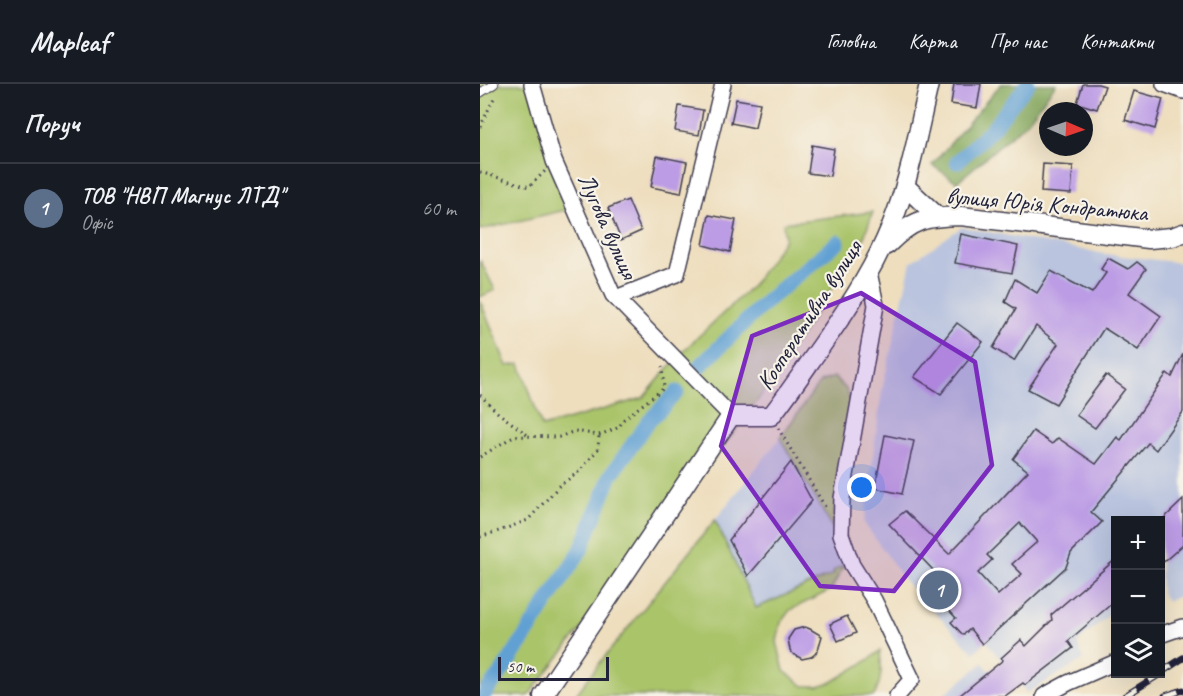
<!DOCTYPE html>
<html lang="uk">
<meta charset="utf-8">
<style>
body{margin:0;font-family:Caveat,sans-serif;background:#20242c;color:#f1f3f6}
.controls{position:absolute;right:18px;bottom:18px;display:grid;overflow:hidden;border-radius:0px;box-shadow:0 6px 24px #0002}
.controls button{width:54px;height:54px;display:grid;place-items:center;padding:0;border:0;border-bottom:2px solid #363941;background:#171b24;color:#f1f3f6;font:30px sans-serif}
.compass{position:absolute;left:559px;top:18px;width:54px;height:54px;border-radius:50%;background:#171b24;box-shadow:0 6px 24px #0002;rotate:92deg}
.scale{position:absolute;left:18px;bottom:15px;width:111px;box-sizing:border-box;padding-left:6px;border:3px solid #22223b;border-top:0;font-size:16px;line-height:21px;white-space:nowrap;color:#22223b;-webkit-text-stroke:4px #f7f3e8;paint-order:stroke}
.you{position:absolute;left:382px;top:404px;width:21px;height:21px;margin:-15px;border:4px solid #fff;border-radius:50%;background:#1a73e8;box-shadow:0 0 0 9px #1a73e833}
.badge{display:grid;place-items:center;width:39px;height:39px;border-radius:50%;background:#d1495b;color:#fff;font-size:20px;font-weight:700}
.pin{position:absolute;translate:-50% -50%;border:3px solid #fff;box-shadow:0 2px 6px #0006}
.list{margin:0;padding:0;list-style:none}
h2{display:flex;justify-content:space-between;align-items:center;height:78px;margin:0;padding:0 24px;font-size:26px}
h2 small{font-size:20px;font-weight:400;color:#9ea1a6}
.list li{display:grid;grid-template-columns:39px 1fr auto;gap:18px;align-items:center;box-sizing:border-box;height:90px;padding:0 24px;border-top:2px solid #363941}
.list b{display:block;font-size:22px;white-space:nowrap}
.list p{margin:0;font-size:20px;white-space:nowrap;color:#9ea1a6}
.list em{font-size:20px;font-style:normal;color:#9ea1a6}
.icon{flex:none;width:33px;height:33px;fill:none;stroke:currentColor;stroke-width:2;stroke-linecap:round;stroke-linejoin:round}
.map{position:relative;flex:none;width:703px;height:612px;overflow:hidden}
header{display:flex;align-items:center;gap:36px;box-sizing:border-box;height:84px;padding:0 30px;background:#171b24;border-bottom:2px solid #363941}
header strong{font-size:28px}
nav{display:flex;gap:33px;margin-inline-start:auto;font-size:21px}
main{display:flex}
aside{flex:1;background:#171b24}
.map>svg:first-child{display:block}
.industrial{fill:#bac4de}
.green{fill:#aac46a;stroke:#667352;stroke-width:1.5}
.forest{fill:#87aa5e;stroke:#54664c;stroke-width:1.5}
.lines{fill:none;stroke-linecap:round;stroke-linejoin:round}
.canal{stroke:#61a0d3;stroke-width:15}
.building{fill:#bc9ce5;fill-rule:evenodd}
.service-casing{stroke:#413e4f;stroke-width:10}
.minor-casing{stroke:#413e4f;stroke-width:18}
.tertiary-casing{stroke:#413e4f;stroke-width:21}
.path{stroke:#413e4f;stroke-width:3;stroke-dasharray:1.5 4.5;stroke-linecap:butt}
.service{stroke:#fff;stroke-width:8}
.minor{stroke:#fff;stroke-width:15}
.tertiary{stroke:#fff;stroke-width:18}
.rail-casing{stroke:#22223b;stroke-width:7}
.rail{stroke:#f7f3e8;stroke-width:4.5;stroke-dasharray:14;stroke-linecap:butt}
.marked{fill:#7b2cbf;fill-opacity:0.2;stroke:#7b2cbf;stroke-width:4.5;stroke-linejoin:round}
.labels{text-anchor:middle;stroke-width:4.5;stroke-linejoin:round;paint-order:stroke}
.street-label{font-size:24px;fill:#22223b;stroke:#f7f3e8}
</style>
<header>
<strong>Mapleaf</strong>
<nav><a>Головна</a><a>Карта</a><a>Про нас</a><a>Контакти</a></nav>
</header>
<main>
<aside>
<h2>Поруч<small></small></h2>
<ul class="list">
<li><span class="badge" style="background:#5c6f8a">1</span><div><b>ТОВ &quot;НВП Магнус ЛТД&quot;</b><p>Офіс</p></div><em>60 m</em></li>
</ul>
</aside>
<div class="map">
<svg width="703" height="612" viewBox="0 0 703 612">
<rect width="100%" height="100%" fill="#f7f3e8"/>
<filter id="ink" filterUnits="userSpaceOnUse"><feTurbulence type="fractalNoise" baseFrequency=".0167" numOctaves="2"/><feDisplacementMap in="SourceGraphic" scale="12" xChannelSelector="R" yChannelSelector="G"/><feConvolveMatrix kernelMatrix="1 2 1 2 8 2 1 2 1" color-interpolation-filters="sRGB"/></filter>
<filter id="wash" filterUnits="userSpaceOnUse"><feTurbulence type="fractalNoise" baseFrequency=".008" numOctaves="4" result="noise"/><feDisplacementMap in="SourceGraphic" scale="24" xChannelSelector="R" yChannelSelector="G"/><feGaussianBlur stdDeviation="1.35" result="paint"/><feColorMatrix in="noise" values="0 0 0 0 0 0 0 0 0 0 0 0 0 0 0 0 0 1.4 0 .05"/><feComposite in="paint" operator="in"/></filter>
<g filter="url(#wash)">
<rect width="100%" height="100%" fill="#eedebe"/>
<!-- industrial -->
<g class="industrial">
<path d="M482,143L625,170L703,179V511L687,517L681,509L680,436H636L635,526L597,559L604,575L547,609L506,557L494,569L426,498L384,439L402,306L431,178Z"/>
<path d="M300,354L352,443L358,469L364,481L354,487L355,490L276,524L235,436Z"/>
<path d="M503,579L528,612H462Z"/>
</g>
<!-- green -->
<g class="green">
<path d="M0,0H49L90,125L0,146Z"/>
<path d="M393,128L382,159L272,325L126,514L48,612H0V216L27,282L40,280L62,343L163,314L200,270L273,201L305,155L303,139Z"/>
<path d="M0,176L15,206L0,213Z"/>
<path d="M354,293L366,305L372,322L352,443L300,354L340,298Z"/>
<path d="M235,436L276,524L354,490L353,487L364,481L351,506L310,526L301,538L297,558L304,587L324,602H338L352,598L390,575L400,567C402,584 402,597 394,612H95L119,580Z"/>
</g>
<!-- forest -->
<path class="forest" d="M521,0H576L547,38L477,98L452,81Z"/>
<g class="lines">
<!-- canal -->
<g class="canal">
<path d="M477,78L510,47L548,0"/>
<path d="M217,285L289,215L358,158"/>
<path d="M3,612L23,586L101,466L131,391L168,338L197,308"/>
</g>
</g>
<g id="blocks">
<!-- building -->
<g class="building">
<path d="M474,0H501L497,24L471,20Z"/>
<path d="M603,0H618L625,2L617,25L597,19Z"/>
<path d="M654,7L683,15L675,45L645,36Z"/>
<path d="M256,15L280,19L275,44L251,39Z"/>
<path d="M199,22L223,26L219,51L195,47Z"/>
<path d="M332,61L354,65L350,92L328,89Z"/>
<path d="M177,72L207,78L201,109L171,103Z"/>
<path d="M563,80L593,82L591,110L561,108Z"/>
<path d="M148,116L161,147L141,156L128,124Z"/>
<path d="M229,131L256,136L250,168L223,161Z"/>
<path d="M481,150L538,162L532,189L475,179Z"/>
<path d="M628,174L648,185L657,178L666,185L649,209L681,232L658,266L624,244L576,320L548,305L578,260L556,242L534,277L513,264L536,225L525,218L535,195L557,209L571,187L612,209L626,189L621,185Z"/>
<path d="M477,239L503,258L461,310L434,293Z"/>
<path d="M703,270V328L676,366L668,359L611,428L622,438L591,469L586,483L502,560L490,545L483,551L471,538L476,534L464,521L467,517L445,496L454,487L409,440L425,427L469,470L548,387L533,375L553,347L572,360L578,354L616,380L637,353L641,356L687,289L692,293ZM540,439L557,458L532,480L542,490L518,511L498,489L512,476L507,471Z"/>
<path d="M626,291L645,305L615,344L596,331Z"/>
<path d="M405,351L434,357L422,410L395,404Z"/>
<path d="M311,378L332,417L268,492L249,456Z"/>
<path d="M703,416V461L681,480V437Z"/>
<path d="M636,475V516L588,557L593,564L545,601L543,599L525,612H479L523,576L521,574L541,556L546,562L572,536L571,531Z"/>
<path d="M367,532L376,549L358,557L350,540Z"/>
<path d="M325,543L330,545L342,552L338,566L335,570L331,573L322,575L313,570L310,566L308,555L314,546Z"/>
</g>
</g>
</g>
<g filter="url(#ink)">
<use href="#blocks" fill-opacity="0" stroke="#413e4f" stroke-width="1.5"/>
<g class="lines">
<defs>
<path id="service" d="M0,9L14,0"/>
<g id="minor">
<path d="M52,0L74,77L133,211L251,332"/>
<path d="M684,0L703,7"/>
<path d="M389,188L396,221L362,414L361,450L372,481L394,516L432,595L417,612"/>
<path d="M136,214L197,190L243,0"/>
<path d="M680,551L703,543"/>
<path d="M564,612L588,599L636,578"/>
</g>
<g id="tertiary">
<path d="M425,102L458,133"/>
<path d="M407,161C433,135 445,133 481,132L669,155L692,153L703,149"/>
<path d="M63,612L251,332H291C309,309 325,285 342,261C371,220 399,177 416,129C431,88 439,43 449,0"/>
</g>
</defs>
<!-- service casing -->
<use href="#service" class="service-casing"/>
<!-- minor casing -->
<use href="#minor" class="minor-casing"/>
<!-- tertiary casing -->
<use href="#tertiary" class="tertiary-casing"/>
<!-- path -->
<g class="path">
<path d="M0,43L15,12"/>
<path d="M0,88L49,103L65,87"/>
<path d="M0,311L17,328L49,352"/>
<path d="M298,344L347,426"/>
<path d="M0,373L29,355L37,352L79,353L95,347L119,351L135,345L139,343L144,335L184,304L182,283"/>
<path d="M0,453L22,446L48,436L79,402L100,387L118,365L119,351"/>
</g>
<!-- service -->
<use href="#service" class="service"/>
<!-- minor -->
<use href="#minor" class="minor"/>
<!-- tertiary -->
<use href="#tertiary" class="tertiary"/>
<defs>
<g id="rail">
<path d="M680,589L703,574"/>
<path d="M645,612L680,590"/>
<path d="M685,612L703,606"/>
</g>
</defs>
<!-- rail casing -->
<use href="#rail" class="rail-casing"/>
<!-- rail -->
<use href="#rail" class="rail"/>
</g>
</g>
<!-- marked area -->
<path class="marked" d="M381,209L495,278L512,381L414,507L340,502L241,362L272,252Z"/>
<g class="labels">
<!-- street labels -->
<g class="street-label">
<text transform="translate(567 120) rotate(5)" y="8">вулиця Юрія Кондратюка</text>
<text transform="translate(128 142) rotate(66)" y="8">Лугова вулиця</text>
<text transform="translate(329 231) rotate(-57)" y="8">Кооперативна вулиця</text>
</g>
</g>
</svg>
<div class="controls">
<button>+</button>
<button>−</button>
<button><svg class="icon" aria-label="layers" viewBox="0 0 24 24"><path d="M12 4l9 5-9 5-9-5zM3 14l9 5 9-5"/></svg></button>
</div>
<svg class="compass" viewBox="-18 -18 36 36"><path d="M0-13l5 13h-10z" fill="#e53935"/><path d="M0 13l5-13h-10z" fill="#9ea1a6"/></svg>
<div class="scale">50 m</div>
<div class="you"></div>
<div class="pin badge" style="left:459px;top:506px;background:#5c6f8a">1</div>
</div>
</main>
